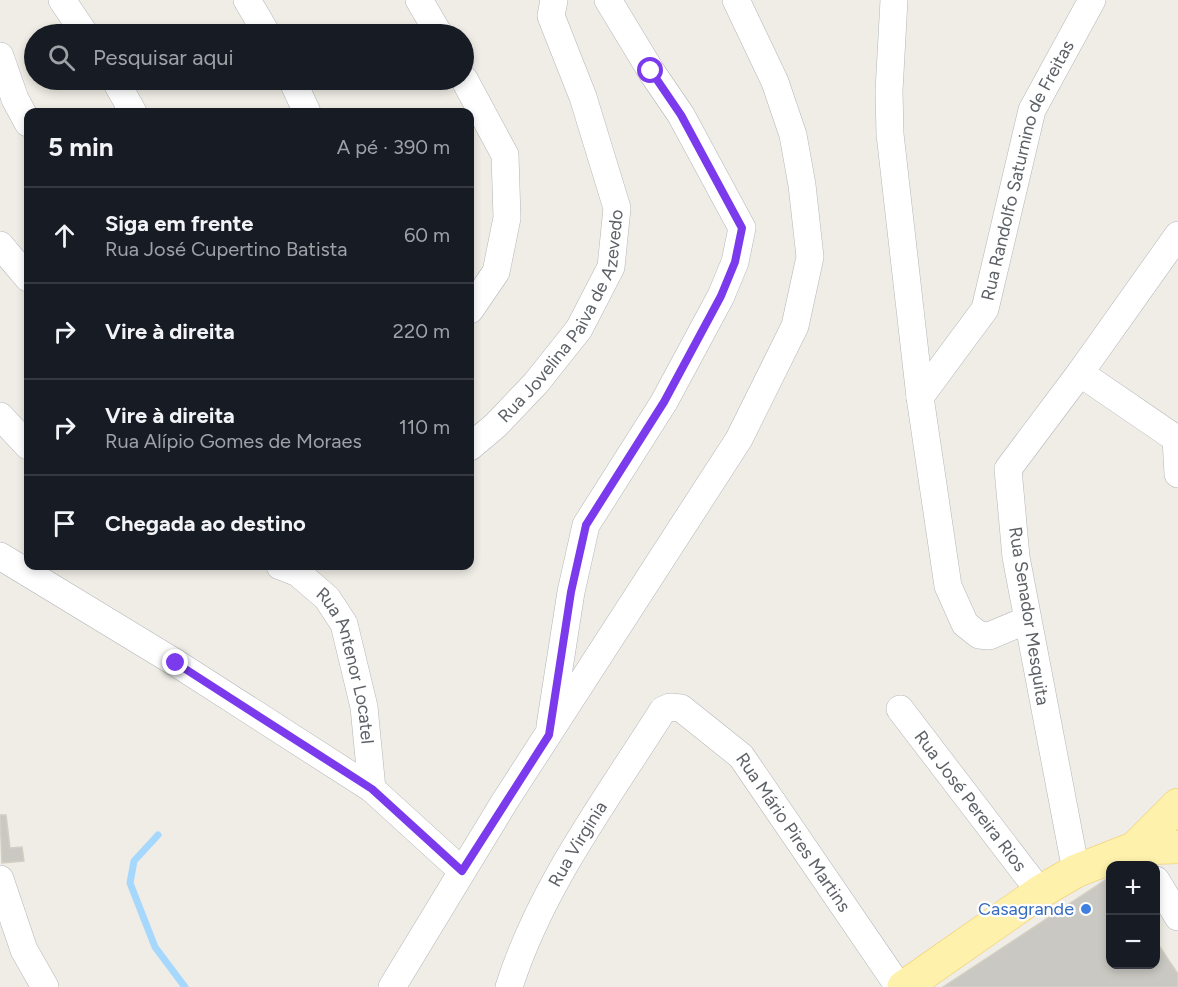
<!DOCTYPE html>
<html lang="pt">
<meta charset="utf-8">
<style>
body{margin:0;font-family:Figtree,sans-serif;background:#242831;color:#f1f3f6}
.controls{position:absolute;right:18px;bottom:18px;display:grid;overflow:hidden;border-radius:12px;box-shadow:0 3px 9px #0003}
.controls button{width:54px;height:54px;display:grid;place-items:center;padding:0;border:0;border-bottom:2px solid #363941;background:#171b24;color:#f1f3f6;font:30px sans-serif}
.stop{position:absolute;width:18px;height:18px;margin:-14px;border:4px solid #7c3aed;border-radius:50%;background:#fff}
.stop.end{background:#7c3aed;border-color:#fff;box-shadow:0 2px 6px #0008}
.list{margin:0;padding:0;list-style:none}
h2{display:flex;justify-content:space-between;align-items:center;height:78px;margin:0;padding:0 24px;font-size:26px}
h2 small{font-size:20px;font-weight:400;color:#9ea1a6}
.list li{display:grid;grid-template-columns:39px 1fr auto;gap:18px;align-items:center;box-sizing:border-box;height:96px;padding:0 24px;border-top:2px solid #363941}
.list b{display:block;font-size:22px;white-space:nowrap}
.list p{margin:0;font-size:20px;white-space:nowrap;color:#9ea1a6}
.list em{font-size:20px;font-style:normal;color:#9ea1a6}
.icon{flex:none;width:33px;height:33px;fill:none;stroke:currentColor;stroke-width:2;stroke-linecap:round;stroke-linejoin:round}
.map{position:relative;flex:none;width:1178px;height:987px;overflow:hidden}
.search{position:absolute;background:#171b24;box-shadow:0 3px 9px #0003;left:24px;top:24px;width:450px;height:66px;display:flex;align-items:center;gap:15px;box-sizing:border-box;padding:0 21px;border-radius:33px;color:#9ea1a6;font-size:22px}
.panel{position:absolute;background:#171b24;box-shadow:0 3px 9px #0003;left:24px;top:108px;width:450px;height:462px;border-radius:12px}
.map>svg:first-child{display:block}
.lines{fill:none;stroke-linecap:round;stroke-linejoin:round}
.stream{stroke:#a6d8fe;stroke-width:7}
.building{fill:#cac8c2;stroke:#d4cfc3;stroke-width:1.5}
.minor-casing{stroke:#b3b6ba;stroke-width:28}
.major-casing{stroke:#f1c85d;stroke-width:34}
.minor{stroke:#fff;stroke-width:27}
.major{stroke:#fef1ab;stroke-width:33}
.route{stroke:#7c3aed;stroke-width:8}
.shop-dot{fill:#3f7fe0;stroke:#fff;stroke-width:2}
.labels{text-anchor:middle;stroke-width:4.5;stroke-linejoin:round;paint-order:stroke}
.street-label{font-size:18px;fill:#5d6166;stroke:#fff}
.shop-label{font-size:18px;fill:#366cbe;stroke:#fff;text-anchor:end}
</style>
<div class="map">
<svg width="1178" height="987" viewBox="0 0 1178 987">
<rect width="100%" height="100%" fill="#efede5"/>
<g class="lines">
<!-- stream -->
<path class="stream" d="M158,835L134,861L130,883L155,947L185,987"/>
</g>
<!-- building -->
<g class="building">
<path d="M0,815H6L10,848L22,847L24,861L2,863Z"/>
<path d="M1110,877V964H1156V941L1178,974V987H943Z"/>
</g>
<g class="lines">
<defs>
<g id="minor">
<path d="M62,0L85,34"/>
<path d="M247,0L267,34"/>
<path d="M419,0L439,34"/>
<path d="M894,0L889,91L890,134L920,397L948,586L965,624L979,635L989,636L1027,620"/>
<path d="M0,56L15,99L28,123"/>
<path d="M464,79L505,155L507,218L496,272L470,310"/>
<path d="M115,80L133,112"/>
<path d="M292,80L307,112"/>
<path d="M0,245L28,278"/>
<path d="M1080,373L1178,440"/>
<path id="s1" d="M920,397L985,309L1032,110L1092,0"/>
<path d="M0,416L28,446"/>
<path d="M1176,439L1178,474"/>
<path id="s2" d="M470,447L496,425L536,383L579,329L611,267L617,208L583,97L551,16L554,0"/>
<path d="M0,556L176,663L372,789L462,871"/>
<path id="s3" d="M280,566L298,573L327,598L344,624L364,707L372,789"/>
<path id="s4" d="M900,709L1040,892"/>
<path d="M550,726L571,592L586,525L664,402L721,296L735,262L742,228L681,115L651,71L608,0"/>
<path d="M1076,871L1016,557L1008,469L1080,373L1178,235"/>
<path d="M0,879L24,950L45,987"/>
<path d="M1156,880L1178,917"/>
<path d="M392,987L505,801L739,439L795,326L810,257L802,185L793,135L775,82L736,0"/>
<path id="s5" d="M509,987C541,886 607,799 663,710L670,707L681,708L741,756L899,987"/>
</g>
<g id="major">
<path d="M1135,848L1178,805"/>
<path d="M904,987L1040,892L1076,871L1135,848L1178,847"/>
</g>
</defs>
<!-- minor casing -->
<use href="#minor" class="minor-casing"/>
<!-- major casing -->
<use href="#major" class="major-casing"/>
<!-- minor -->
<use href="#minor" class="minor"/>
<!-- major -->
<use href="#major" class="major"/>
</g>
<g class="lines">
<!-- route -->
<path class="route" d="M176,663L372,789L462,871L549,735L571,592L586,525L664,402L721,296L735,262L742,228L681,115L651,71"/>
</g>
<!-- markers -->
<circle class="shop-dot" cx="1086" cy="909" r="6"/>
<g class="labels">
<!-- street labels -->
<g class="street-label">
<text dy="6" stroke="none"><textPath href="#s1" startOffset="255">Rua Randolfo Saturnino de Freitas</textPath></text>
<text dy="6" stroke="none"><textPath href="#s2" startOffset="165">Rua Jovelina Paiva de Azevedo</textPath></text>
<text transform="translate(1029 616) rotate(81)" y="6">Rua Senador Mesquita</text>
<text dy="6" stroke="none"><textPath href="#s3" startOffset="129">Rua Antenor Locatel</textPath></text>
<text dy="6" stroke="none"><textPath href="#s4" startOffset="116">Rua José Pereira Rios</textPath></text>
<text dy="6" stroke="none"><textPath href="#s5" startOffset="506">Rua Mário Pires Martins</textPath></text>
<text dy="6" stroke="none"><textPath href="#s5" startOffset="159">Rua Virginia</textPath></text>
</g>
<!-- shop labels -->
<g class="shop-label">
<text x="1074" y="915">Casagrande</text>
</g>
</g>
</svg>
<div class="controls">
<button>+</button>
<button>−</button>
</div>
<div class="stop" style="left:651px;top:71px"></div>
<div class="stop end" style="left:176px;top:663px"></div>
<div class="search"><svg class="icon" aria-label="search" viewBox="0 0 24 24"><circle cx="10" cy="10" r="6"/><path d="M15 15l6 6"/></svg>Pesquisar aqui</div>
<section class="panel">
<h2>5 min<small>A pé · 390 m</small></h2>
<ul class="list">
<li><svg class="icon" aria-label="ahead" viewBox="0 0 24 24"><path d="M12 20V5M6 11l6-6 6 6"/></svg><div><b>Siga em frente</b><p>Rua José Cupertino Batista</p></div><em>60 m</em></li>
<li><svg class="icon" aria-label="right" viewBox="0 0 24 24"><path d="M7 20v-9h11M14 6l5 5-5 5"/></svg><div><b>Vire à direita</b></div><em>220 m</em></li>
<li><svg class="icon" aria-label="right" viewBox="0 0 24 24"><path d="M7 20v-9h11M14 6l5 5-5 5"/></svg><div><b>Vire à direita</b><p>Rua Alípio Gomes de Moraes</p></div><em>110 m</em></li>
<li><svg class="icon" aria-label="arrive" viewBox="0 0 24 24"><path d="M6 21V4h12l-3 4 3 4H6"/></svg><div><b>Chegada ao destino</b></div></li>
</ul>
</section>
</div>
